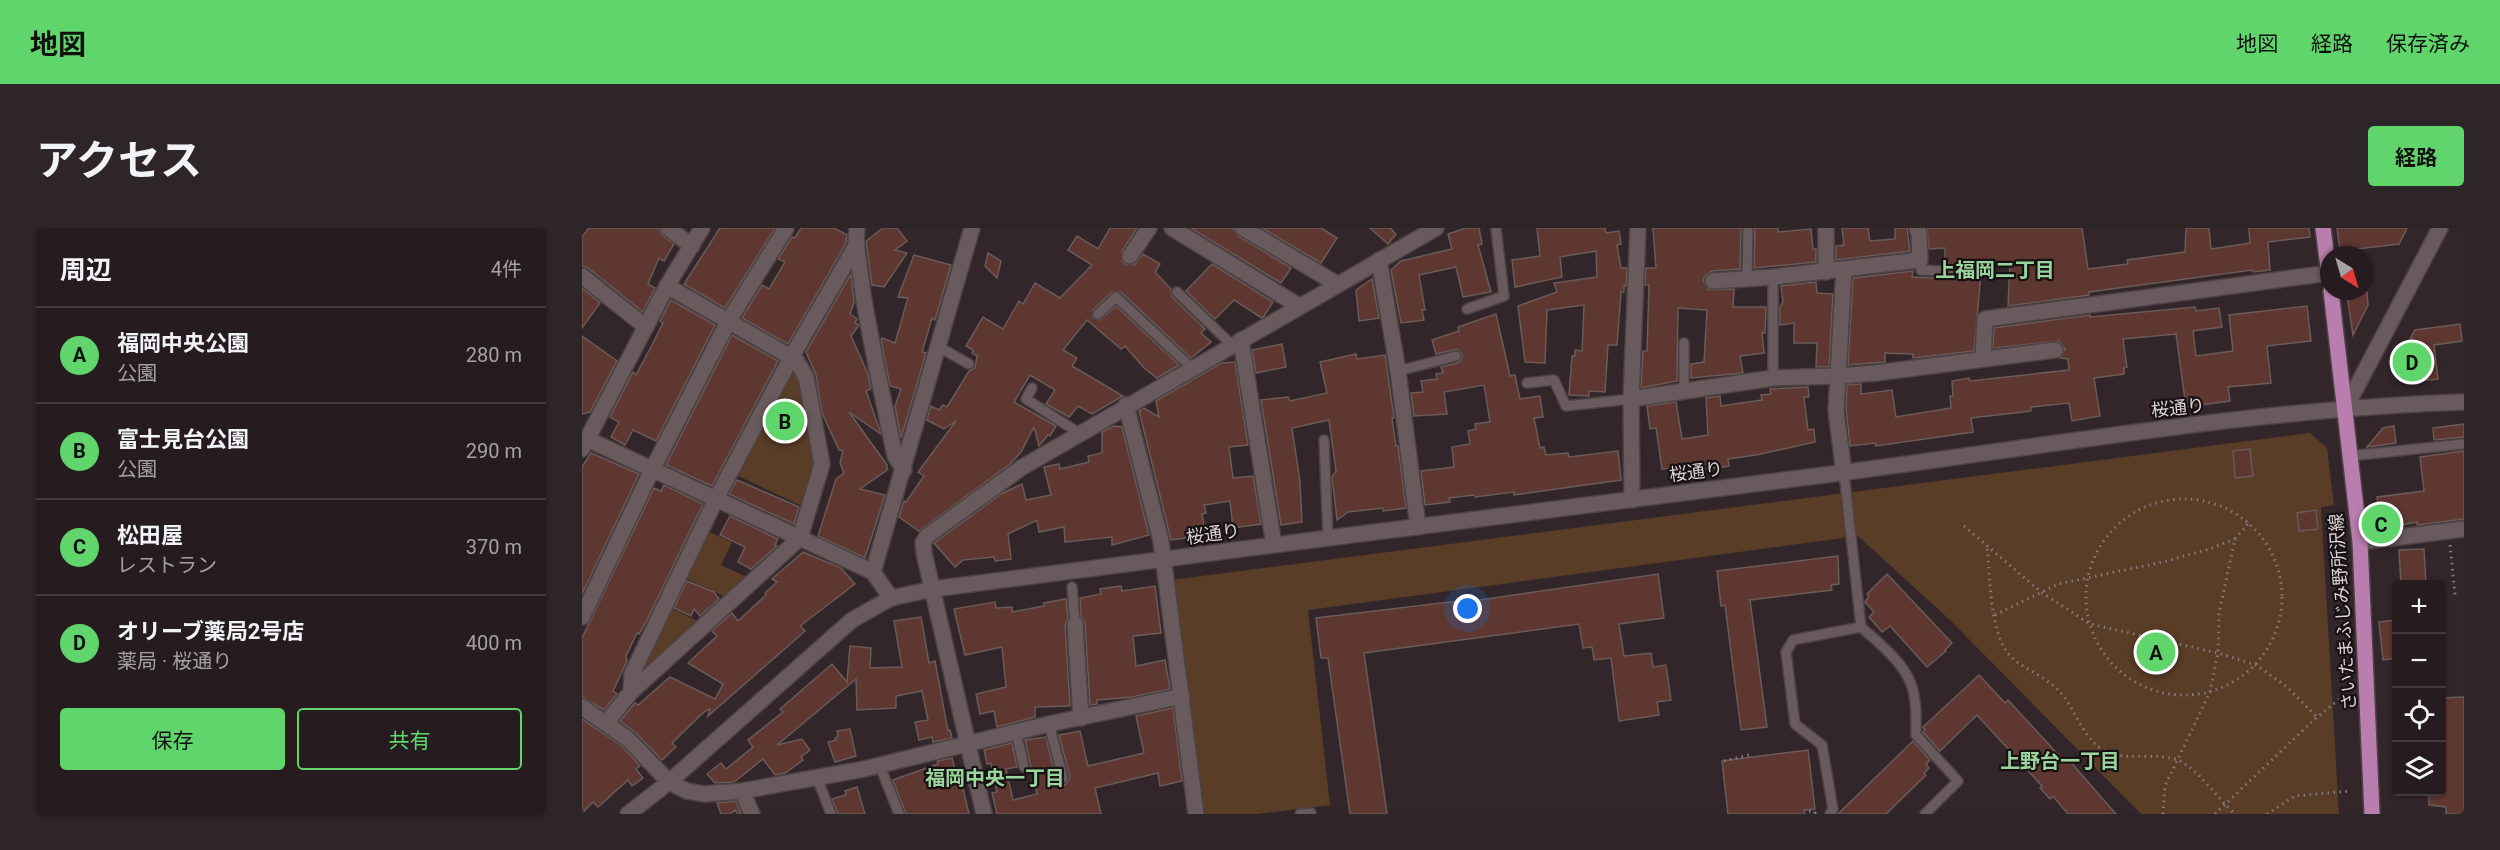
<!DOCTYPE html>
<html lang="ja">
<meta charset="utf-8">
<style>
body{margin:0;font-family:Roboto,"Noto Sans JP",sans-serif;background:#2e2529;color:#f1f3f6}
.controls{position:absolute;right:18px;bottom:18px;display:grid;overflow:hidden;border-radius:6px;box-shadow:0 2px 4px #0004}
.controls button{width:54px;height:54px;display:grid;place-items:center;padding:0;border:0;border-bottom:2px solid #423a3e;background:#261c20;color:#f1f3f6;font:30px sans-serif}
.compass{position:absolute;left:1738px;top:18px;width:54px;height:54px;border-radius:50%;background:#261c20;box-shadow:0 2px 4px #0004;rotate:143deg}
.you{position:absolute;left:886px;top:381px;width:21px;height:21px;margin:-15px;border:4px solid #fff;border-radius:50%;background:#1a73e8;box-shadow:0 0 0 9px #1a73e833}
.badge{display:grid;place-items:center;width:39px;height:39px;border-radius:50%;background:#5fd56b;color:#111;font-size:20px;font-weight:700}
.pin{position:absolute;translate:-50% -50%;border:3px solid #fff;box-shadow:0 2px 6px #0006}
.list{margin:0;padding:0;list-style:none}
h2{display:flex;justify-content:space-between;align-items:center;height:78px;margin:0;padding:0 24px;font-size:26px}
h2 small{font-size:20px;font-weight:400;color:#a4a1a5}
.list li{display:grid;grid-template-columns:39px 1fr auto;gap:18px;align-items:center;box-sizing:border-box;height:96px;padding:0 24px;border-top:2px solid #423a3e}
.list b{display:block;font-size:22px;white-space:nowrap}
.list p{margin:0;font-size:20px;white-space:nowrap;color:#a4a1a5}
.list em{font-size:20px;font-style:normal;color:#a4a1a5}
.actions{display:flex;gap:12px;padding:18px 24px}
.actions a{flex:1;padding:14px 0;border:2px solid #5fd56b;border-radius:6px;text-align:center;font-size:21px;color:#5fd56b}
.actions .main{background:#5fd56b;color:#111}
.icon{flex:none;width:33px;height:33px;fill:none;stroke:currentColor;stroke-width:2;stroke-linecap:round;stroke-linejoin:round}
.map{position:relative;flex:none;width:1882px;height:586px;overflow:hidden;border-radius:6px}
header{display:flex;align-items:center;gap:36px;box-sizing:border-box;height:84px;padding:0 30px;background:#5fd56b;color:#111}
header strong{font-size:28px}
nav{display:flex;gap:33px;margin-inline-start:auto;font-size:21px}
.intro{display:flex;align-items:center;justify-content:space-between;box-sizing:border-box;height:144px;padding:0 36px}
h1{margin:0;font-size:42px}
.button{padding:15px 27px;border-radius:6px;background:#5fd56b;color:#111;font-size:21px;font-weight:700}
main{display:flex;gap:36px;padding:0 36px}
aside{flex:1;background:#261c20;border-radius:6px;box-shadow:0 2px 4px #0004}
.map>svg:first-child{display:block}
.green{fill:#593d27}
.building{fill:#5e3731;stroke:#6a5b58;stroke-width:1.5}
.lines{fill:none;stroke-linecap:round;stroke-linejoin:round}
.lane-casing{stroke:#4d4245;stroke-width:12}
.street-casing{stroke:#4d4245;stroke-width:18}
.secondary-casing{stroke:#4d4245;stroke-width:18}
.primary-casing{stroke:#4d4245;stroke-width:18}
.path{stroke:#867b7e;stroke-width:3;stroke-dasharray:1.5 4.5;stroke-linecap:butt}
.lane{stroke:#695a5e;stroke-width:9}
.street{stroke:#695a5e;stroke-width:15}
.secondary{stroke:#695a5e;stroke-width:15}
.primary{stroke:#b97eae;stroke-width:15}
.labels{text-anchor:middle;stroke-width:4.5;stroke-linejoin:round;paint-order:stroke}
.street-label{font-size:18px;fill:#dcd4d6;stroke:#171113}
.neighbourhood-label{font-size:20px;font-weight:bold;fill:#99d59c;stroke:#171113}
</style>
<header>
<strong>地図</strong>
<nav><a>地図</a><a>経路</a><a>保存済み</a></nav>
</header>
<div class="intro"><h1>アクセス</h1><a class="button">経路</a></div>
<main>
<aside>
<h2>周辺<small>4件</small></h2>
<ul class="list">
<li><span class="badge">A</span><div><b>福岡中央公園</b><p>公園</p></div><em>280 m</em></li>
<li><span class="badge">B</span><div><b>富士見台公園</b><p>公園</p></div><em>290 m</em></li>
<li><span class="badge">C</span><div><b>松田屋</b><p>レストラン</p></div><em>370 m</em></li>
<li><span class="badge">D</span><div><b>オリーブ薬局2号店</b><p>薬局 · 桜通り</p></div><em>400 m</em></li>
</ul>
<div class="actions"><a class="main">保存</a><a>共有</a></div>
</aside>
<div class="map">
<svg width="1882" height="586" viewBox="0 0 1882 586">
<rect width="100%" height="100%" fill="#33262a"/>
<!-- green -->
<g class="green">
<path d="M207,144L218,148L235,235L222,279L152,246Z"/>
<path d="M1728,205L1745,220L1752,277L1739,279L1757,586H1559L1369,393L1276,308L726,382L748,577L675,586H622L589,352Z"/>
<path d="M125,303L150,314L139,337L169,351L146,370L103,350Z"/>
<path d="M89,380L119,395L60,446L58,442Z"/>
</g>
<!-- building -->
<g class="building">
<path d="M7,0H76L80,7L92,16L82,33L77,30L66,56L73,60L61,84L6,40L0,38V9Z"/>
<path d="M138,0H193L143,80L102,56Z"/>
<path d="M219,0H252L265,7L264,15L206,116L160,90L180,57L187,61L203,34L196,31L210,9L213,10Z"/>
<path d="M301,0H315L325,13L313,22L325,25L302,59L290,57L284,13Z"/>
<path d="M528,0H555L540,23V33L543,36L552,37L561,26L578,36L573,44L589,61L590,69L623,101L619,105L629,114L609,130L539,64H530L511,82V90L518,92L534,78L597,137L575,150L562,140L543,118L539,121L505,92L481,122L495,130L490,138L541,168L510,186L496,178L487,189L464,176L473,162L448,147L432,174L474,198L468,208L466,207L457,218L452,199L439,224L428,236L337,303L317,289L322,273L324,274L342,248L336,244L374,193L362,201L345,192L349,178L357,182L361,177L365,179L387,143L393,140L395,128L390,125L391,122L384,118L401,89L421,101L437,73L441,76L453,55L478,70L510,37L486,22L495,8L516,21Z"/>
<path d="M609,0H651L656,8L709,40L699,55Z"/>
<path d="M680,0H739L755,10L739,35Z"/>
<path d="M788,0H808L814,6L806,16Z"/>
<path d="M884,0H897L900,16L896,17L909,64L881,69L874,39L837,47L843,82H840L842,92L819,95L809,42L819,33L870,21L866,6Z"/>
<path d="M955,0H1023L1024,5L1037,3L1039,16L1035,17L1039,40H1045L1044,58H1042V64H1039L1035,117H1026L1023,164L1007,163V168L987,167L990,128H993V122L1000,123L1002,77L965,82L963,135L943,134L936,78L975,64L972,55L1015,49L1014,23L978,29L980,49L933,59L930,32L958,28Z"/>
<path d="M1071,0H1159L1158,41L1130,43L1123,48L1121,53L1127,62L1152,61L1151,79H1184L1183,105H1180L1182,125L1158,128L1161,145L1109,150V136L1122,134L1125,82L1096,80L1095,153L1059,160L1061,123H1065L1067,57H1063L1064,40H1074Z"/>
<path d="M1173,0H1196V4L1229,1L1231,21H1234V34L1172,40Z"/>
<path d="M1260,0H1286L1288,13L1313,11V0H1325L1328,23L1254,32V18L1262,17Z"/>
<path d="M1345,0H1500L1506,41L1546,36L1545,32L1603,24L1604,0H1627L1629,21L1668,15L1667,0H1727L1728,9L1686,14L1688,42L1671,44L1670,42L1507,64V67L1426,78L1428,35L1400,34L1392,123L1331,130V126L1303,125V134L1266,137L1271,50L1331,43L1330,49L1382,51L1388,47V41L1385,38L1363,36V20L1347,21Z"/>
<path d="M1755,0H1825L1817,16L1758,23Z"/>
<path d="M406,25L419,33L415,50L403,38Z"/>
<path d="M332,27L369,37L353,92L350,90L340,124L344,125L319,210L313,178L319,161L308,158L299,112L300,110L313,115L326,70L316,69Z"/>
<path d="M630,36L691,74L682,88L680,90L652,72L633,91L604,63Z"/>
<path d="M269,46L272,75L268,86L275,91L273,95L277,97L269,108L286,146L289,161L284,163L299,206L267,184L305,237V242L278,261L303,267L283,330L236,308L254,251L262,245L258,235L261,223L257,222L240,185L234,147L224,124Z"/>
<path d="M790,51L797,90L777,93L774,62Z"/>
<path d="M1234,54L1235,65L1251,66L1247,139H1234L1235,115H1212V95L1198,97V79L1201,74L1199,58Z"/>
<path d="M0,60L18,75L0,100Z"/>
<path d="M1785,64L1786,77L1771,107L1765,67Z"/>
<path d="M89,72L133,97L74,213L51,202L43,217L29,209L37,194L28,189L51,144L54,147L70,117L81,95L78,93Z"/>
<path d="M1725,78L1729,113L1685,118L1689,155L1646,159L1648,173L1604,179L1594,106L1541,111L1545,139L1542,140V146L1512,150L1518,188L1490,193L1487,175L1449,179V183L1389,190L1391,204L1294,218L1293,215L1268,218L1264,179L1265,157L1279,156V166L1310,162L1314,189L1369,180L1368,168H1371L1370,153L1387,150L1388,153L1487,142L1486,131L1478,130L1483,121L1477,113L1411,120L1412,100L1508,87V89L1613,79L1614,83L1637,80L1640,99L1611,103L1614,128L1651,123L1647,87Z"/>
<path d="M914,86L928,148L933,147L938,171L958,168L961,189L952,190L958,220L962,219L964,227L986,225L987,229L1036,223L1039,252L932,267V264L893,269L892,267L867,270L868,274L843,277L839,243L872,239L870,219L888,216L886,203L894,201L893,196L908,194L902,157L862,164L865,186L832,188L829,165L841,164L839,153L855,151L854,146L861,145L859,139L876,135L880,130V126L875,121L854,126L850,112L877,103L876,99Z"/>
<path d="M1878,96L1880,113L1852,117L1856,151L1826,154L1814,137L1833,102Z"/>
<path d="M150,107L196,133L130,258L84,237Z"/>
<path d="M0,108L35,133L8,184L0,186Z"/>
<path d="M700,116L704,139L674,145L670,122Z"/>
<path d="M774,126L775,131L803,127L812,190H810L814,218H816L824,280L801,283V280L766,284L755,292L750,249L754,243L747,192L710,200L718,254L720,294L699,297L679,172L706,169L708,173L745,165L738,134Z"/>
<path d="M653,134L666,217L647,219L651,250L671,248L679,296L651,300L648,273L622,277L624,285L620,286L624,307L589,312L557,183L562,180L577,189L574,173L639,135Z"/>
<path d="M1226,159L1227,169H1222L1226,202L1232,201L1233,214L1174,227L1146,231L1147,238L1110,243L1109,238L1080,241L1074,200L1068,201L1065,178L1094,174L1100,211L1126,207L1124,170L1138,168L1139,178L1180,172L1179,167L1189,166L1188,161Z"/>
<path d="M1882,196V209L1852,212L1851,200Z"/>
<path d="M532,198L540,199L567,307L530,317V309L483,314L482,299L457,304L455,292L426,306L429,331L413,333L412,329L381,332L373,339L352,315L419,266L440,256L444,272L469,267L462,239L477,236L478,241L507,234L506,228L520,225V204Z"/>
<path d="M1812,198L1814,215L1785,219L1801,200Z"/>
<path d="M1668,221L1671,248L1653,250L1651,223Z"/>
<path d="M1882,223V291L1835,297V294L1790,303L1788,289L1797,288L1795,269L1842,263L1838,229Z"/>
<path d="M9,225L57,246L0,366V239Z"/>
<path d="M155,252L217,279L212,296L147,266Z"/>
<path d="M82,257L121,276L64,394L57,406L55,405L44,428L45,433L31,463L35,466L22,482L0,469V410L72,260L79,263Z"/>
<path d="M1734,282L1736,301L1717,303L1715,285Z"/>
<path d="M148,288L196,311L193,317L195,318L169,341L156,334L163,319L138,307Z"/>
<path d="M1842,321L1844,357H1819L1817,322Z"/>
<path d="M221,324L259,340L273,356L218,398L223,403L126,488L128,481L123,483L90,515L94,519L80,532L53,504L38,493L53,475L56,477L88,449L133,471L141,456L106,435L135,408L130,403L150,385L156,393L184,367L183,365L195,354L190,351Z"/>
<path d="M1256,328L1257,356L1249,357L1250,362L1168,372L1185,499L1159,502L1143,377L1139,378L1135,343Z"/>
<path d="M1076,346L1082,390L1037,396L1042,428L1069,425L1071,439L1084,437L1089,472L1075,474L1077,487L1037,493L1029,430L1012,432L1010,419L1001,420L997,396L782,425L805,586H768L746,430H739L734,390L884,372V374Z"/>
<path d="M1305,346L1370,415L1363,422L1364,423L1345,439L1308,398L1300,404L1287,389L1292,384L1283,374L1287,368L1285,366Z"/>
<path d="M105,353L132,364L137,371L118,388L112,381L109,388L92,380Z"/>
<path d="M539,358L540,363L573,358L579,405L551,408L554,438L583,432L588,461L550,469L515,472V476L508,477L503,395L499,389L498,370L519,366L518,361Z"/>
<path d="M484,371L486,390L483,397L488,478L453,479V489L415,499L412,483L398,486L394,466L424,459L420,419L383,427L372,381L413,374L414,380L430,379V384L462,378V375Z"/>
<path d="M339,389L347,435L353,433L366,503L368,502L370,510L351,514L350,509L337,512L333,494L346,492L340,463L314,468V480L275,482L274,451L195,517L220,511L228,522L219,529L221,532L213,538L203,545L193,547L181,531L152,554L133,555L125,546L139,535L144,541L171,519L166,512L201,484L198,481L250,436L265,454L268,418L289,420L288,440L320,439L312,393Z"/>
<path d="M1815,392V430L1801,432L1797,394Z"/>
<path d="M1397,447L1423,475L1426,472L1483,534L1486,531L1534,586H1486L1471,568L1468,571L1458,560L1460,558L1395,487L1358,523L1341,504L1343,502L1341,499Z"/>
<path d="M1882,469V586H1864V579L1847,577V564H1860V470Z"/>
<path d="M591,480L600,553L578,558L576,545L513,560L519,586H415L410,565L415,564L409,535L405,536L402,522L430,515L435,539L424,541L431,572L455,566L443,512L464,509L474,552L482,557L486,554L488,549L477,507L498,503L506,538L562,525L554,488Z"/>
<path d="M0,491L40,518L58,538L54,541L61,550L50,558L46,552L16,579L11,574L0,585Z"/>
<path d="M268,501L274,528L253,534L246,514L254,512L253,510L256,509L255,503Z"/>
<path d="M1331,513L1348,532L1344,536L1347,540L1342,545L1344,547L1304,586H1256Z"/>
<path d="M1226,522L1233,581L1222,582L1223,586H1146L1140,533Z"/>
<path d="M370,530L376,553L379,552L387,586H324L311,552L356,536L355,533Z"/>
<path d="M275,559L283,586H256L250,571L264,567L263,563Z"/>
<path d="M154,573L159,586H156L153,582L148,586H139L135,575Z"/>
</g>
<g class="lines">
<defs>
<g id="lane">
<path d="M1338,32L1339,42L1382,44"/>
<path d="M1165,51L1166,0"/>
<path d="M595,64L650,117"/>
<path d="M885,81L922,68L914,0"/>
<path d="M516,86L534,69L610,140"/>
<path d="M357,119L387,136"/>
<path d="M816,143L874,128"/>
<path d="M1191,150V49"/>
<path d="M945,155L972,152L984,178L1049,171"/>
<path d="M450,160L444,171L497,205"/>
<path d="M1102,164V115"/>
<path d="M742,212L746,310"/>
<path d="M1767,228L1882,216"/>
<path d="M1262,245L1279,399C1296,414 1321,434 1329,456C1335,472 1334,491 1334,507L1376,553L1343,586"/>
<path d="M490,359L493,396"/>
<path d="M467,496L481,550"/>
<path d="M434,504L442,539"/>
<path d="M298,538L317,586"/>
<path d="M235,550L249,586"/>
<path d="M718,586L729,585"/>
<path d="M1248,586L1251,581L1240,517L1213,496L1204,424L1211,412L1279,399"/>
</g>
<g id="street">
<path d="M86,0L110,18"/>
<path d="M275,0L274,14L282,73L294,137L313,228L322,242"/>
<path d="M590,0L717,78"/>
<path d="M661,0L755,56"/>
<path d="M1244,0V44"/>
<path d="M548,28L567,0"/>
<path d="M797,32L816,143L836,299"/>
<path d="M1262,41L1254,183L1262,245"/>
<path d="M0,48L64,99"/>
<path d="M1131,53L1191,49L1338,32L1337,6L1335,0"/>
<path d="M659,112L692,317"/>
<path d="M1401,131L1403,91L1747,45"/>
<path d="M1049,171L1191,150L1257,148L1294,145L1473,122"/>
<path d="M544,177L579,313L614,586"/>
<path d="M5,211L291,344L309,370"/>
<path d="M0,221L85,58L120,0"/>
<path d="M1050,272L1049,171L1056,0"/>
<path d="M1778,314L1882,301"/>
<path d="M291,344L390,0"/>
<path d="M0,389L70,242L147,92L204,0"/>
<path d="M493,396L499,490"/>
<path d="M49,464L50,446L134,271L210,128L275,16"/>
<path d="M0,479L46,511L87,554L105,563L122,566L160,563L282,541L467,496L600,468"/>
<path d="M24,495L49,464L218,310L240,236L224,149L214,132L85,58"/>
<path d="M160,563L170,586"/>
</g>
<g id="secondary">
<path d="M1763,181L1858,0"/>
<path d="M46,586L87,554L270,392L309,370L351,361C653,321 956,284 1258,245C1466,218 1673,181 1882,174"/>
<path d="M402,586L342,325L341,315L345,308L439,240L854,0"/>
</g>
<g id="primary">
<path d="M1741,0L1747,47"/>
<path d="M1749,63L1778,314L1790,586"/>
</g>
</defs>
<!-- lane casing -->
<use href="#lane" class="lane-casing"/>
<!-- street casing -->
<use href="#street" class="street-casing"/>
<!-- secondary casing -->
<use href="#secondary" class="secondary-casing"/>
<!-- primary casing -->
<use href="#primary" class="primary-casing"/>
<!-- path -->
<g class="path">
<circle cx="1602" cy="369" r="98"/>
<path d="M1382,298L1459,364L1508,396L1636,425L1674,437L1705,459L1735,489"/>
<path d="M1868,317L1873,367"/>
<path d="M1405,321C1409,352 1407,408 1430,430C1445,443 1465,449 1478,464C1494,482 1500,509 1521,522C1542,534 1570,524 1593,531C1615,538 1635,571 1653,586"/>
<path d="M1413,387L1476,356L1581,334L1627,321L1653,311"/>
<path d="M1142,533L1167,527"/>
<path d="M1227,583H1232L1233,585L1228,586"/>
<path d="M1581,586L1583,558L1628,464L1636,425L1637,385L1653,311L1666,296"/>
<path d="M1633,586L1735,489L1764,466"/>
<path d="M1685,586L1713,568L1768,563"/>
</g>
<!-- lane -->
<use href="#lane" class="lane"/>
<!-- street -->
<use href="#street" class="street"/>
<!-- secondary -->
<use href="#secondary" class="secondary"/>
<!-- primary -->
<use href="#primary" class="primary"/>
</g>
<g class="labels">
<!-- street labels -->
<g class="street-label">
<text transform="translate(1596 180) rotate(-6)" y="6">桜通り</text>
<text transform="translate(1114 244) rotate(-7)" y="6">桜通り</text>
<text transform="translate(631 306) rotate(-8)" y="6">桜通り</text>
<text transform="translate(1761 384) rotate(-94)" y="6">さいたまふじみ野所沢線</text>
</g>
<!-- neighbourhood labels -->
<g class="neighbourhood-label">
<text x="1413" y="49">上福岡二丁目</text>
<text x="1478" y="540">上野台一丁目</text>
<text x="413" y="557">福岡中央一丁目</text>
</g>
</g>
</svg>
<div class="controls">
<button>+</button>
<button>−</button>
<button><svg class="icon" aria-label="locate" viewBox="0 0 24 24"><circle cx="12" cy="12" r="6"/><path d="M12 2v4M12 18v4M2 12h4M18 12h4"/></svg></button>
<button><svg class="icon" aria-label="layers" viewBox="0 0 24 24"><path d="M12 4l9 5-9 5-9-5zM3 14l9 5 9-5"/></svg></button>
</div>
<svg class="compass" viewBox="-18 -18 36 36"><path d="M0-13l5 13h-10z" fill="#e53935"/><path d="M0 13l5-13h-10z" fill="#a4a1a5"/></svg>
<div class="you"></div>
<div class="pin badge" style="left:1574px;top:424px">A</div>
<div class="pin badge" style="left:203px;top:193px">B</div>
<div class="pin badge" style="left:1799px;top:296px">C</div>
<div class="pin badge" style="left:1830px;top:134px">D</div>
</div>
</main>
